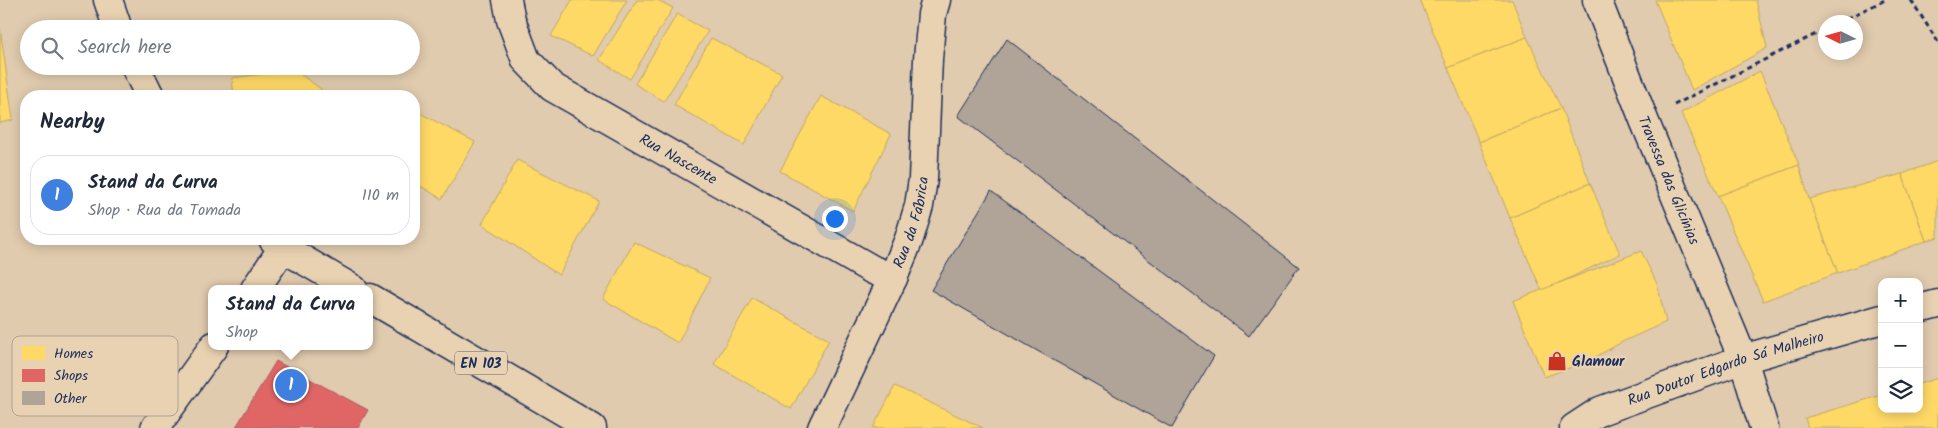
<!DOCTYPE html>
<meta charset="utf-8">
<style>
body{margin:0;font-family:Kalam,sans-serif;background:#f6f6f7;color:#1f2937}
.controls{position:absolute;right:15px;bottom:15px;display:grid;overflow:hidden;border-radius:10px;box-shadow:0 2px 12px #0003}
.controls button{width:45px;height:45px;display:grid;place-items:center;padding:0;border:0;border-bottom:1px solid #e0e1e3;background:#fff;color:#1f2937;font:25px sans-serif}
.compass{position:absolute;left:1818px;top:15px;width:45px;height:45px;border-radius:50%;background:#fff;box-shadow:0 2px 12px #0003;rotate:275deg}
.you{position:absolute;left:834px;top:218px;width:18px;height:18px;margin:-12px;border:4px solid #fff;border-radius:50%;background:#1a73e8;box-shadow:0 0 0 8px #1a73e833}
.badge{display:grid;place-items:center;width:32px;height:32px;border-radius:50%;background:#db2777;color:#fff;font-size:16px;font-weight:700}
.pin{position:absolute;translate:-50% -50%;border:2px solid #fff;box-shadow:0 1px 5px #0006}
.popup{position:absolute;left:208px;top:285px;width:165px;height:65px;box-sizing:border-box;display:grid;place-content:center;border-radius:10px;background:#fff;filter:drop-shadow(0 1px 4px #0005);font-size:16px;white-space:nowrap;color:#747a83}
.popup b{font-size:19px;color:#1f2937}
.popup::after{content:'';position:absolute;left:50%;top:100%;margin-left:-10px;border:10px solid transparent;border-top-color:#fff}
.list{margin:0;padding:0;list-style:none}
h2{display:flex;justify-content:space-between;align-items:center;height:65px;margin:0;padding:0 20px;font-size:21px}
h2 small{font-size:16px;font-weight:400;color:#747a83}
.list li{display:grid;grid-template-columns:32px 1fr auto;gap:15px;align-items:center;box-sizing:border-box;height:80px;margin:0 10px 10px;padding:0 10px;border:1px solid #e0e1e3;border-radius:20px}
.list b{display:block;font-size:19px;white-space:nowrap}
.list p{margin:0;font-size:16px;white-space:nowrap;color:#747a83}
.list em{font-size:16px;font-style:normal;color:#747a83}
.icon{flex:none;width:28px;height:28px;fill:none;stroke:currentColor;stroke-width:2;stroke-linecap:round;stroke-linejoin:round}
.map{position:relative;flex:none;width:1938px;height:428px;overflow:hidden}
.search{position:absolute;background:#fff;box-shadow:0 2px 12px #0003;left:20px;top:20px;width:400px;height:55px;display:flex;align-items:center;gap:12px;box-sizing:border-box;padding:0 18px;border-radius:28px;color:#747a83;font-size:19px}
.panel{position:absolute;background:#fff;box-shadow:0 2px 12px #0003;left:20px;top:90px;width:400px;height:155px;border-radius:20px}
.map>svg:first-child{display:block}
.homes{fill:#ffd966;stroke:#bba664}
.shops{fill:#e06666;stroke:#a55664}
.building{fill:#b0a499;stroke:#1b2f5e}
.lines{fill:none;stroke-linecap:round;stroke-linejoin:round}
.street-casing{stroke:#1b2f5e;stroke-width:31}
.secondary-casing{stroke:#1b2f5e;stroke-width:31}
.primary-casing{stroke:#1b2f5e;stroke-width:31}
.path{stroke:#1b2f5e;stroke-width:3;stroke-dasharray:5 4;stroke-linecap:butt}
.street{stroke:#e9d2b1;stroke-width:28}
.secondary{stroke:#e9d2b1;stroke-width:28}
.primary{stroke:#e9d2b1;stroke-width:28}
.labels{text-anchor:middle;stroke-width:5;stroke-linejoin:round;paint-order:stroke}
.shield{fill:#e9d2b1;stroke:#596077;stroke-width:1}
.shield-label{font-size:14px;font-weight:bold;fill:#1b2f5e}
.street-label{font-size:15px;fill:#1b2f5e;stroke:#e9d2b1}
.poi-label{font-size:15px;font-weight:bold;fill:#1b2f5e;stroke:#e9d2b1;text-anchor:start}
.key{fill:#e9d2b1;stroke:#aba198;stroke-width:1}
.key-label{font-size:14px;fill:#1b2f5e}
</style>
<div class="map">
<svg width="1938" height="428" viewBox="0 0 1938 428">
<rect width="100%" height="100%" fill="#e1cbae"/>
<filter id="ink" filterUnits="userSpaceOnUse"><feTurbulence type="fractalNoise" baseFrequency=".02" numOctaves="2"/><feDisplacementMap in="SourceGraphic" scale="10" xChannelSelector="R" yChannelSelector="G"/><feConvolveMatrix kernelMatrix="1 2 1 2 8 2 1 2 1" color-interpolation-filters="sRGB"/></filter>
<g filter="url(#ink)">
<!-- homes -->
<g class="homes">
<path d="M572,0H627L593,56L551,36Z"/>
<path d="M637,0H657L673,8L630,79L599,60Z"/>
<path d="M1420,0H1512L1527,37L1448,68Z"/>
<path d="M1655,0H1756L1767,48L1692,90Z"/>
<path d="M677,14L708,31L664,101L635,84Z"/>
<path d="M0,28L13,120L0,123Z"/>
<path d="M1527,37L1561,108L1479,142L1448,68Z"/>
<path d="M711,38L782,74L744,145L674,105Z"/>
<path d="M294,70L321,89V96H234L232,78Z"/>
<path d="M1760,71L1799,165L1718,196L1681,113Z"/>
<path d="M821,96L891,134L853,211L780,171Z"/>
<path d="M1561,108L1590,183L1510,218L1479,142Z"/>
<path d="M414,110L475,142L442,199L414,182Z"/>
<path d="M517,160L599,201L559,275L482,224Z"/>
<path d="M1938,161V237L1926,241L1902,174Z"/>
<path d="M1799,165L1809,199L1838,273L1763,301L1718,196Z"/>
<path d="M1902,174L1926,241L1838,273L1809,199Z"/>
<path d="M1590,183L1620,254L1542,291L1510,218Z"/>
<path d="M634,242L710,278L678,343L603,299Z"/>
<path d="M1641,251L1657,284L1666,322L1622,342L1588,361L1544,377L1513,301Z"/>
<path d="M752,298L829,340L791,409L714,364Z"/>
<path d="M1938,378V428H1808L1805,418L1882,395V409H1919V384Z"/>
<path d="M895,386L983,428H873Z"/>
</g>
<!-- shops -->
<path class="shops" d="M276,361L368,410L358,428L236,427Z"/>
<!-- building -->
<g class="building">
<path d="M1007,39L1299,267L1249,336L958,116Z"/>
<path d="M991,191L1214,356L1172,428L931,290Z"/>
</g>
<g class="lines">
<defs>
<g id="street">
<path id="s1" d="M507,0L511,20L526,60L552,87L873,270L893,278"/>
<path id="s2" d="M1597,0L1644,120L1743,359L1764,428"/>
<path d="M255,289L283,248"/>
<path d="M155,428L214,346"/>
<path id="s3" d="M822,428L893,278L909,239L919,206L923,179L928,59L932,14L936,0"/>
</g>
<g id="secondary">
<path d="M1919,309L1938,304"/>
<path id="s4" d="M1574,428L1600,411L1743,359L1882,319"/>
</g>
<g id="primary">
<path d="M108,0L118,29"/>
<path d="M135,66L150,96"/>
<path d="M273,239L283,248L353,289"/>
<path d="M370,298L592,428"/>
</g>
</defs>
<!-- street casing -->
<use href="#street" class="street-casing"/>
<!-- secondary casing -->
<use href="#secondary" class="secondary-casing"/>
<!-- primary casing -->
<use href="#primary" class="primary-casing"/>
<!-- path -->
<g class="path">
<path d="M1911,0L1938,42"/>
<path d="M1839,22L1885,0"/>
<path d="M1674,105L1826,29"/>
</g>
<!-- street -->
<use href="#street" class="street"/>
<!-- secondary -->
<use href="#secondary" class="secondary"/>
<!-- primary -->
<use href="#primary" class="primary"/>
</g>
</g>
<!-- icons -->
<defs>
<symbol id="shop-bare" viewBox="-9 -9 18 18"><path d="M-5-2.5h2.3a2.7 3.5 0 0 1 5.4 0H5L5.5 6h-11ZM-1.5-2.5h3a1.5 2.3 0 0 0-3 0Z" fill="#c8321e" stroke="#e9d2b1" stroke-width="2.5" paint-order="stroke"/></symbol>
</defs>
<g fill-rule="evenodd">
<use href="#shop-bare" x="1543" y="347" width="28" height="28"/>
</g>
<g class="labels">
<!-- shield labels -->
<rect class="shield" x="455" y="351.5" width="52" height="23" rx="4"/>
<g class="shield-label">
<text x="481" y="368">EN 103</text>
</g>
<!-- street labels -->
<g class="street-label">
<text dy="5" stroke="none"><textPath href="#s1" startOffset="246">Rua Nascente</textPath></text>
<text dy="5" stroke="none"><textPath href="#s2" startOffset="194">Travessa das Glicínias</textPath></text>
<text dy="5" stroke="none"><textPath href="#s3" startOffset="225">Rua da Fábrica</textPath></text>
<text dy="5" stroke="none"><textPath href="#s4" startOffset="164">Rua Doutor Edgardo Sá Malheiro</textPath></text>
</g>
<!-- poi labels -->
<g class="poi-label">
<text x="1572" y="366">Glamour</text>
</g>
</g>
<!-- legend -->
<rect x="12" y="336" width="166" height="80" rx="8" class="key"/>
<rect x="22" y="346" width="23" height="14" fill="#ffd966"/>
<rect x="22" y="369" width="23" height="13" fill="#e06666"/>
<rect x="22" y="391" width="23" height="14" fill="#b0a499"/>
<g class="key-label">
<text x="54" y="358">Homes</text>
<text x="54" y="380">Shops</text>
<text x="54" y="403">Other</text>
</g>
</svg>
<div class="controls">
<button>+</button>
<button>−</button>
<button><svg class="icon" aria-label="layers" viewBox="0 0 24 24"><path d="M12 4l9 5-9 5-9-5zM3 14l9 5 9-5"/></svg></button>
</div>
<svg class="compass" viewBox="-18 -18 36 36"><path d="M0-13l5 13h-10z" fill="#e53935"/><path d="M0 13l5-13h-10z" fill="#747a83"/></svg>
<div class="you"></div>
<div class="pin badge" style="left:291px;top:385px;background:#3f7fe0">1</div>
<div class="popup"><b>Stand da Curva</b>Shop</div>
<div class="search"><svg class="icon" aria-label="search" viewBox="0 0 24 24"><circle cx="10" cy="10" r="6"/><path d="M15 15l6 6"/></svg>Search here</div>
<section class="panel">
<h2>Nearby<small></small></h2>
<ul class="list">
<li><span class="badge" style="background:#3f7fe0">1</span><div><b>Stand da Curva</b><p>Shop · Rua da Tomada</p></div><em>110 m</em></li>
</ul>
</section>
</div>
